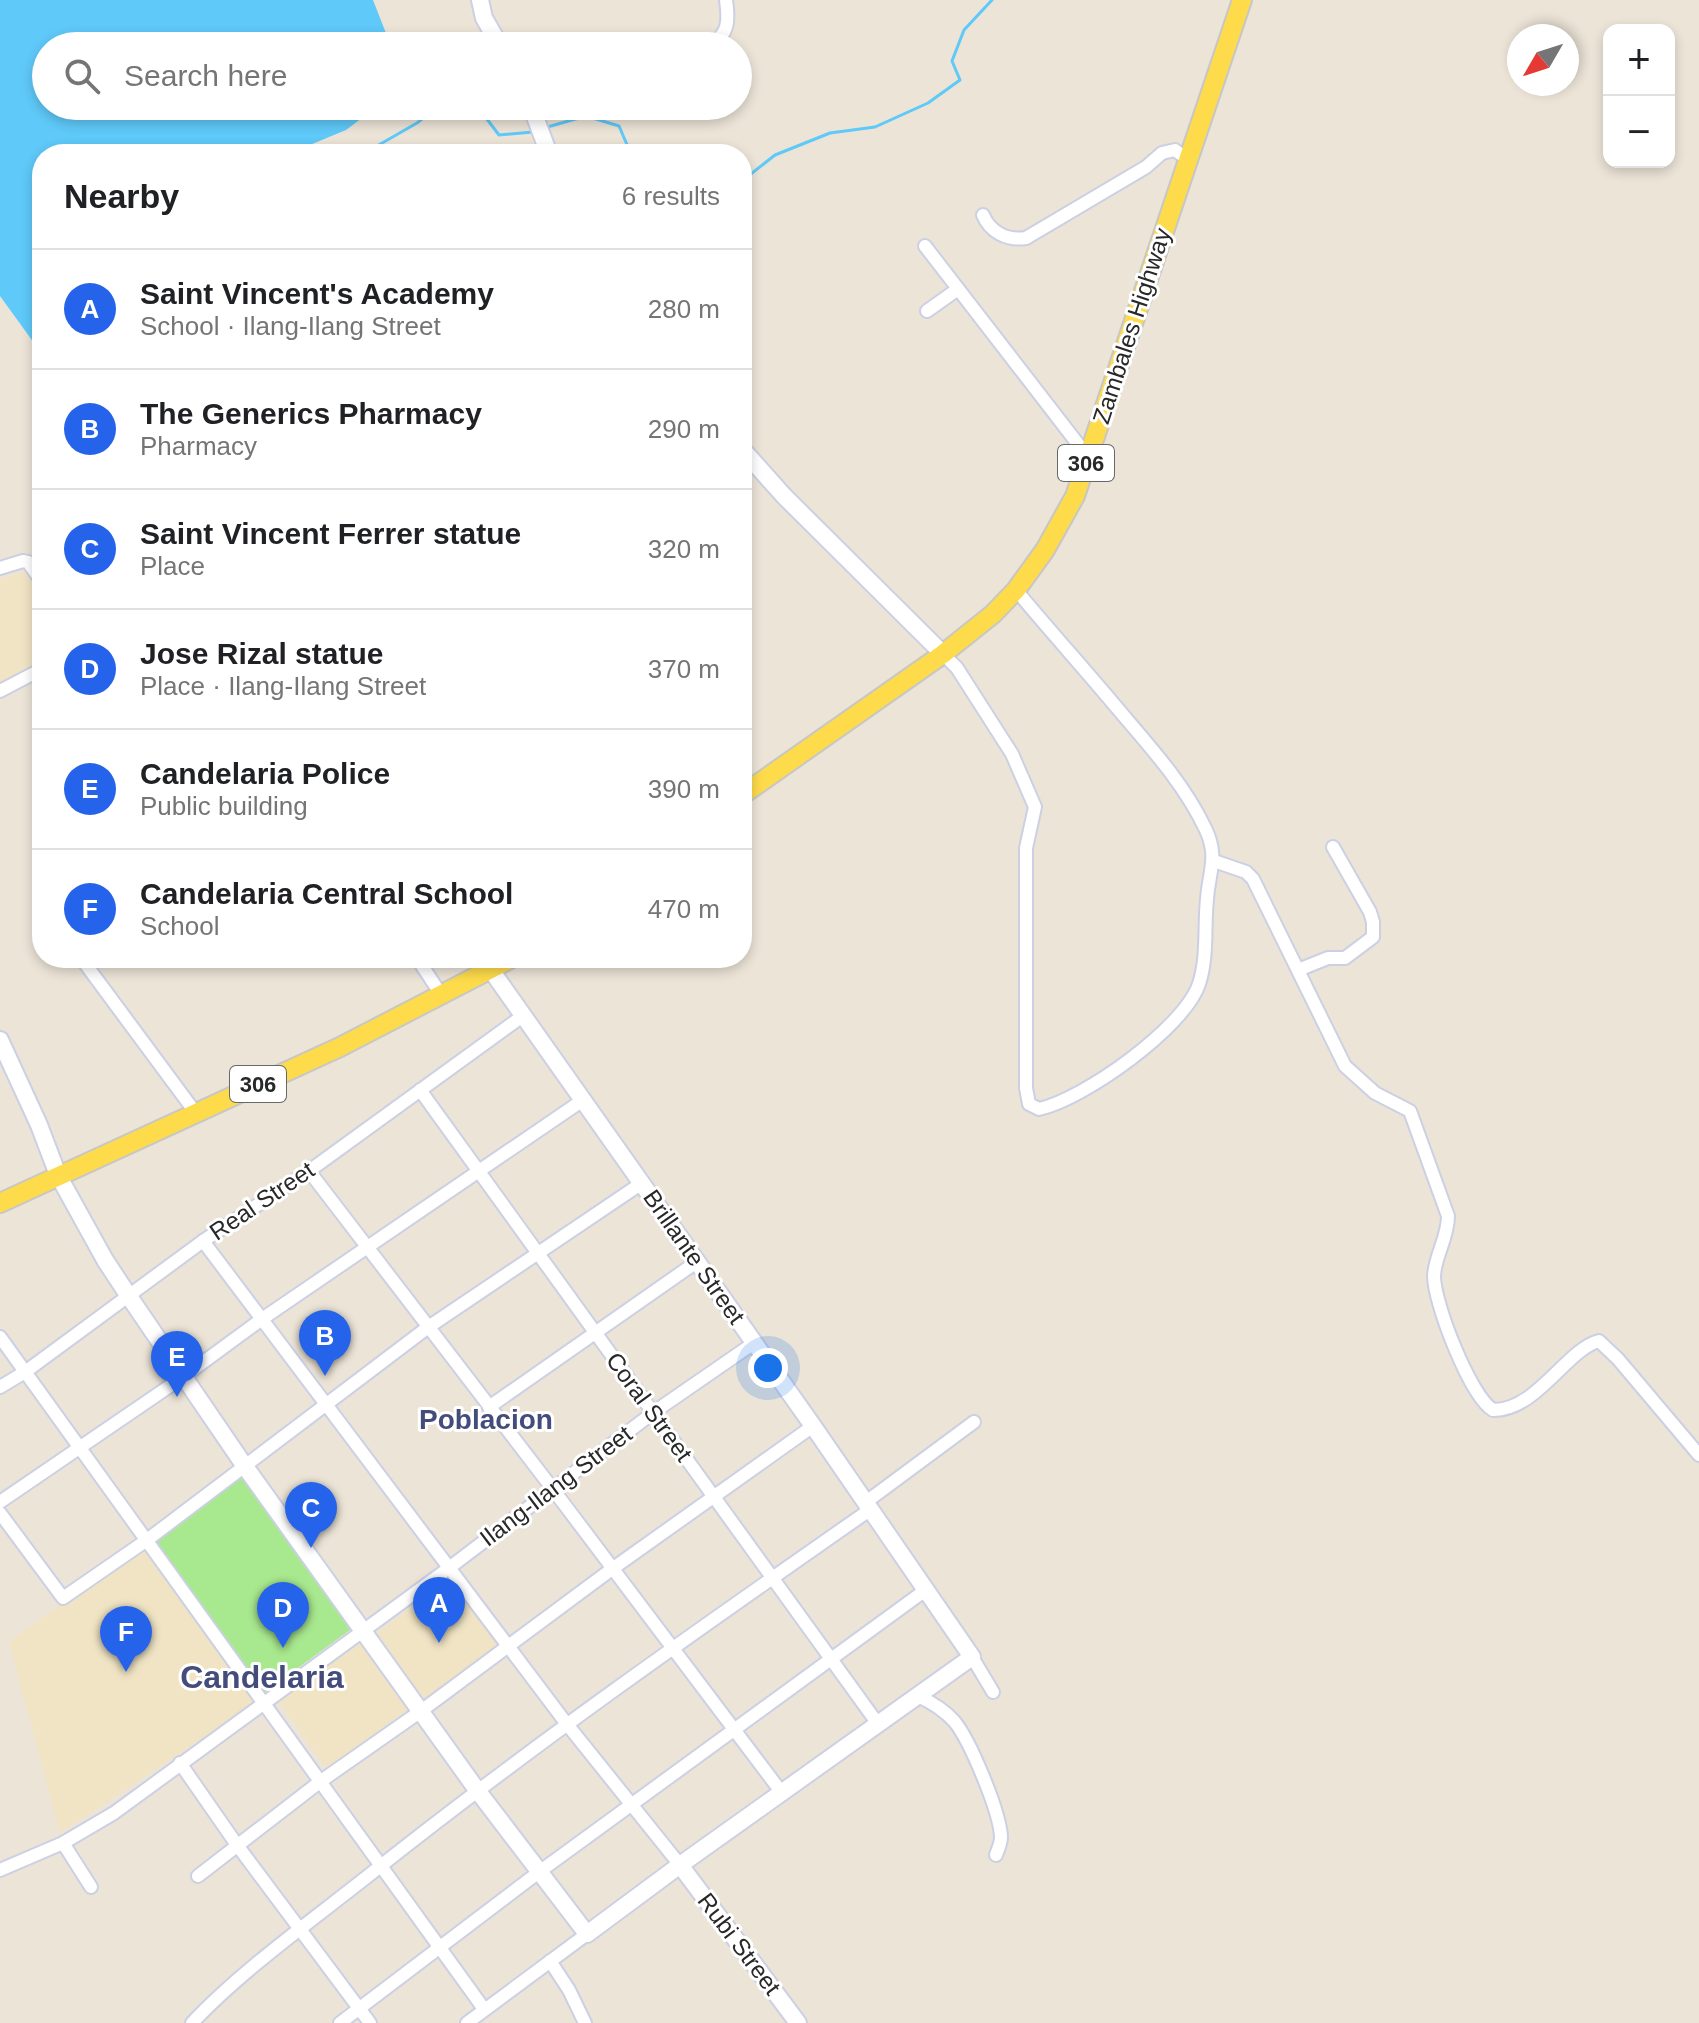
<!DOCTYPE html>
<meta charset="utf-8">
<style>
body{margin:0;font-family:Helvetica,sans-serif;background:#f2f2f2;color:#202124}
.controls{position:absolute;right:24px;top:24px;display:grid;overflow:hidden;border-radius:16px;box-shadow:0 4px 12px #0003}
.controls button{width:72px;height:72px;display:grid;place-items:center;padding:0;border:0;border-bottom:2px solid #e0e0e0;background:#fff;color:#202124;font:40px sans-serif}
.compass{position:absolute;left:1507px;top:24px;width:72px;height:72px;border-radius:50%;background:#fff;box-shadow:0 4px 12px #0003;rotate:231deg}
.you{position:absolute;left:768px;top:1368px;width:28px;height:28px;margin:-20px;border:6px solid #fff;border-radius:50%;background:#1a73e8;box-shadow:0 0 0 12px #1a73e833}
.badge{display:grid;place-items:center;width:52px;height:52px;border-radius:50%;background:#2563eb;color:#fff;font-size:26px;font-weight:700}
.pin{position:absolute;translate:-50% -66px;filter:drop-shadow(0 2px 4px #0008)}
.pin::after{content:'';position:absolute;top:42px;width:28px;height:24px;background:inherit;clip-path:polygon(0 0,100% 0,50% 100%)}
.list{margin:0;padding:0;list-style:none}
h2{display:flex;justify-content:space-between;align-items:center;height:104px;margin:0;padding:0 32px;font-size:34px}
h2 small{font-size:26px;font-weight:400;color:#757577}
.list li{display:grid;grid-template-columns:52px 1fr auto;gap:24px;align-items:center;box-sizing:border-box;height:120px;padding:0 32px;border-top:2px solid #e0e0e0}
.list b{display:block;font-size:30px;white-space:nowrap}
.list p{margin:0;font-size:26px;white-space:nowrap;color:#757577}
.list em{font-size:26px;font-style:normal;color:#757577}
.icon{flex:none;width:44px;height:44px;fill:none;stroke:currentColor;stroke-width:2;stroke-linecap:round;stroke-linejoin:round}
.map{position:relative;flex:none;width:1699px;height:2023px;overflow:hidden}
.search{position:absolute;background:#fff;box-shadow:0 4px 12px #0003;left:32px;top:32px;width:720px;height:88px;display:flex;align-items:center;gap:20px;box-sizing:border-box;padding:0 28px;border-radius:44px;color:#757577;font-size:30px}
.panel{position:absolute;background:#fff;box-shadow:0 4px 12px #0003;left:32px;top:144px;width:720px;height:824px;border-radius:32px}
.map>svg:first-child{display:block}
.education{fill:#f0e4c4}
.green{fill:#a8e88e}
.water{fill:#5fc9f9}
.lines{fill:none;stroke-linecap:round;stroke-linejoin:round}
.stream{stroke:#5fc9f9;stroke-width:3}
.street-casing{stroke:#ccd0e3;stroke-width:16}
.secondary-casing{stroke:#ccd0e3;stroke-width:20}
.primary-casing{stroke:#c7c7c7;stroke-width:22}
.street{stroke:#fff;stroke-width:12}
.secondary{stroke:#fff;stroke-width:16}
.primary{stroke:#fddb4b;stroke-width:18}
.labels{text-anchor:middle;stroke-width:6;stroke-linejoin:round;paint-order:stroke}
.shield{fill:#fff;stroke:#686868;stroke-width:2}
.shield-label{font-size:22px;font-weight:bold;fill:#282828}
.street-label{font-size:24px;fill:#282828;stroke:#fff}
.quarter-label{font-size:28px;font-weight:bold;fill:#444c7c;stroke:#fff}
.district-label{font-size:32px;font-weight:bold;fill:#444c7c;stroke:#fff}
</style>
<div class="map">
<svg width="1699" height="2023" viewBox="0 0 1699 2023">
<rect width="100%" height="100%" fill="#ece4d7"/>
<!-- education -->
<g class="education">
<path d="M29,570L42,594V667L0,689V579Z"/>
<path d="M143,1546L257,1702L60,1833L9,1642Z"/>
<path d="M452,1578L504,1649L425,1707L373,1636Z"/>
<path d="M364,1640L412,1707L327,1769L279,1702Z"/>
</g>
<!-- green -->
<path class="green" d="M242,1473L354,1627L265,1692L153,1538Z"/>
<!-- water -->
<path class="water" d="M0,0H373L391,46H46V106H378L346,130L288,154H42V354L0,296Z"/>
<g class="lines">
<!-- stream -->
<g class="stream">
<path d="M477,106L499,135L533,132"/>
<path d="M544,128L586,116L619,126L631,154"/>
<path d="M363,154L417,123L438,106"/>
<path d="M742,181L775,155L830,133L875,127L928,103L960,80L952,61L964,30L992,0"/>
</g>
<defs>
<g id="street">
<path d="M709,46C729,35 729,21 726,0"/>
<path d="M983,215C990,232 1007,241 1026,238L1146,167L1162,153L1175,150L1187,159"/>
<path d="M925,246L1088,457"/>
<path d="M927,311L958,289"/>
<path d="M0,568L23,561L28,562L42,582"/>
<path d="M943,654L957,668L1012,754L1035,807L1026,848V1088L1029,1104L1039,1109C1084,1099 1184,1028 1199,984C1208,956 1204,927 1207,899C1209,871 1219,856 1205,828C1185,786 1153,750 1123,715C1088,673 1051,632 1016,590"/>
<path d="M0,691L42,669"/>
<path d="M1214,861L1246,872L1253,879L1345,1066L1375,1093L1410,1111L1448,1216C1448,1238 1435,1255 1434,1276C1434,1303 1470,1396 1493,1410C1536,1411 1567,1349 1599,1341L1618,1359L1699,1455"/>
<path d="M42,900V907"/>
<path d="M81,958L195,1112"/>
<path d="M417,958L442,996"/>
<path d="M1298,970L1328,958H1345L1373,937V922L1370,912L1333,847"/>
<path d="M420,1090L878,1724"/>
<path d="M309,1171L552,1488L782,1793"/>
<path d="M203,1241L566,1723L680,1865"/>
<path d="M0,1337L484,2009"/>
<path d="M0,1387L25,1372L203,1241L309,1171L524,1015"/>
<path d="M489,1407L698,1261"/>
<path d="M0,1502L183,1377L262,1319L583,1100"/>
<path d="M866,1502L974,1422"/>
<path d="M0,1513L63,1598L147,1540L427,1328L642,1183"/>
<path d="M972,1657L993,1692"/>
<path d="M918,1696C931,1702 944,1710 954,1721C970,1740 1000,1812 1001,1837C1001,1844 998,1849 996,1855"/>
<path d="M180,1763L237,1845L370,2023"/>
<path d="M63,1843L91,1887"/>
<path d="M0,1870L63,1843L114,1813L449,1568L654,1412L754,1343"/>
<path d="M198,1876L321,1781L421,1711L612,1569L813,1426"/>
<path d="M550,1961L569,1990L585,2023"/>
<path d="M192,2023C243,1969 314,1919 373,1872C534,1744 702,1627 871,1509"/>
<path d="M340,2023L539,1872L927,1589"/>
<path d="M467,2023L587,1934"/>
</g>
<g id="secondary">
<path d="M480,0L484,18L500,46"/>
<path d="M531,106L549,154"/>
<path d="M742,449L784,496L943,654"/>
<path d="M0,1040L39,1125L58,1175L105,1260L128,1295L244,1465L477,1790L587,1934L680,1865L972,1657L813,1426L491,970"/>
<path d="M680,1865L798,2023"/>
</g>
<g id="primary">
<path d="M742,795L943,654L993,614L1016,590L1045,550L1075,496L1242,0"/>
<path d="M0,1203L340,1047L512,958"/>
</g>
</defs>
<!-- street casing -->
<use href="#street" class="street-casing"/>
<!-- secondary casing -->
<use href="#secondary" class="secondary-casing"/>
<!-- primary casing -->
<use href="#primary" class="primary-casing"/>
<!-- street -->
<use href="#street" class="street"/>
<!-- secondary -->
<use href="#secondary" class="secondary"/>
<!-- primary -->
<use href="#primary" class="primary"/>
</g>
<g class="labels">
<!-- shield labels -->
<g class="shield">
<rect x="1058" y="445" width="56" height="36" rx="6"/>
<rect x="230" y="1066" width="56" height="36" rx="6"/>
</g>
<g class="shield-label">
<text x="1086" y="471">306</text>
<text x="258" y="1092">306</text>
</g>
<!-- street labels -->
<g class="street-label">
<text transform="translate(1132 326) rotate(-72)" y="8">Zambales Highway</text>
<text transform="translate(262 1201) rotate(-34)" y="8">Real Street</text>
<text transform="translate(694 1257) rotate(55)" y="8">Brillante Street</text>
<text transform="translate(649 1407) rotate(54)" y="8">Coral Street</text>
<text transform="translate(556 1486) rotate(-37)" y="8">Ilang-Ilang Street</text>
<text transform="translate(739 1944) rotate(53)" y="8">Rubi Street</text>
</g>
<!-- quarter labels -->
<g class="quarter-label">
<text x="486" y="1429">Poblacion</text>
</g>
<!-- district labels -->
<g class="district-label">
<text x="262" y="1688">Candelaria</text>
</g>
</g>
</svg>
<div class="controls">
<button>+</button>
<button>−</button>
</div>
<svg class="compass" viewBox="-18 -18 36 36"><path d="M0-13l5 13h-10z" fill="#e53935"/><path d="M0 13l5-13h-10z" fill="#757577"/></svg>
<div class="you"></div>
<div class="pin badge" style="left:439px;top:1643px">A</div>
<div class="pin badge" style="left:325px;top:1376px">B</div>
<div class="pin badge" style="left:311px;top:1548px">C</div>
<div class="pin badge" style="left:283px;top:1648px">D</div>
<div class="pin badge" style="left:177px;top:1397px">E</div>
<div class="pin badge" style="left:126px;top:1672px">F</div>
<div class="search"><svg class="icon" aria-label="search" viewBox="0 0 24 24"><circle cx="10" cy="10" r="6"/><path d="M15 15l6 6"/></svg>Search here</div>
<section class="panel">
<h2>Nearby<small>6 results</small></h2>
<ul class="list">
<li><span class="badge">A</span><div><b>Saint Vincent's Academy</b><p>School · Ilang-Ilang Street</p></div><em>280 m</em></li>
<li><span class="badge">B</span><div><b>The Generics Pharmacy</b><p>Pharmacy</p></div><em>290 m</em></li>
<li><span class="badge">C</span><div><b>Saint Vincent Ferrer statue</b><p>Place</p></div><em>320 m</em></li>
<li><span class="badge">D</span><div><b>Jose Rizal statue</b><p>Place · Ilang-Ilang Street</p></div><em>370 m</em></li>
<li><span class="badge">E</span><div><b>Candelaria Police</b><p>Public building</p></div><em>390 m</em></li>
<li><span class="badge">F</span><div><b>Candelaria Central School</b><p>School</p></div><em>470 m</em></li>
</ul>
</section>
</div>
